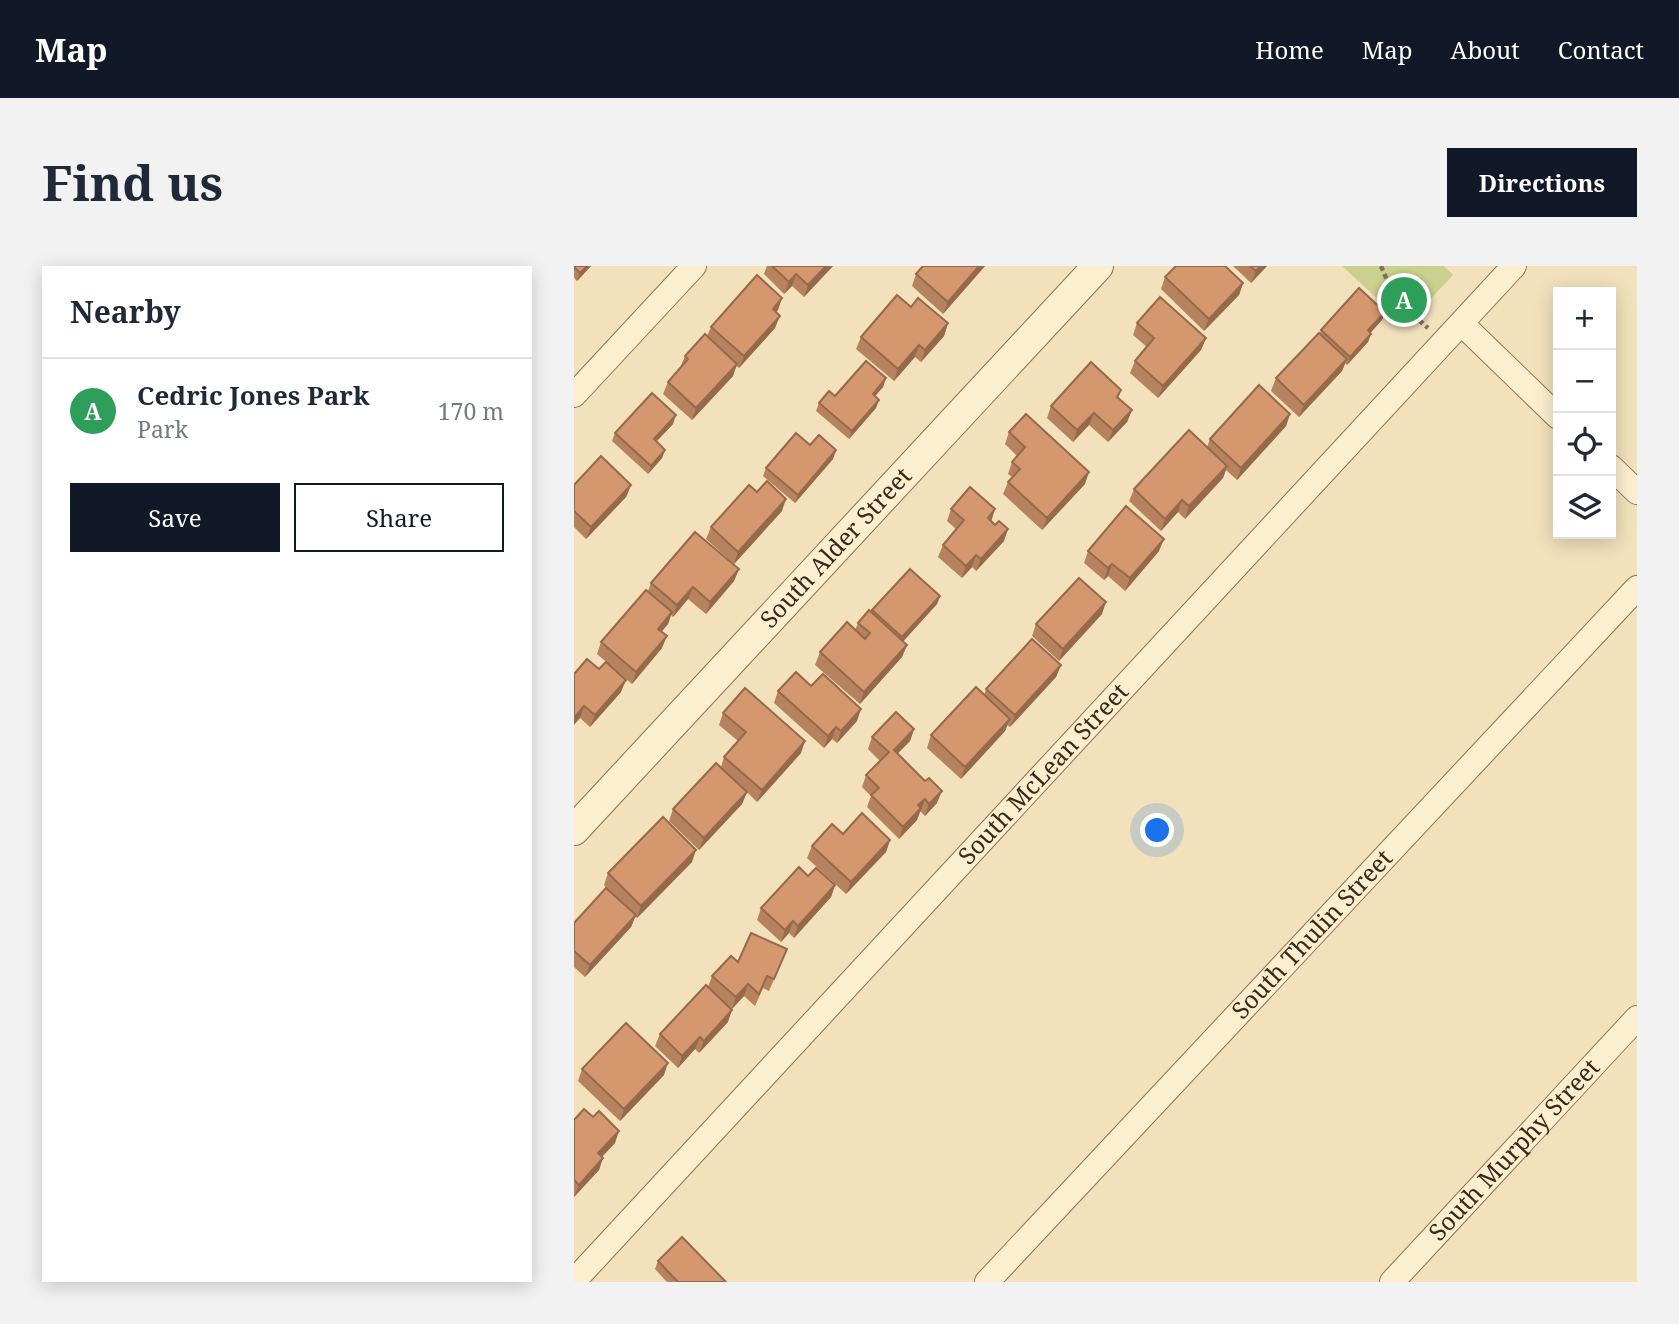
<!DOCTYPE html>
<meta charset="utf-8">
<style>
body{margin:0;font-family:"Noto Serif",serif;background:#f2f2f3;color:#1f2937}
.controls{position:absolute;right:21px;top:21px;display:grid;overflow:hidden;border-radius:0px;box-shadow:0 4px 18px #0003}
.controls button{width:63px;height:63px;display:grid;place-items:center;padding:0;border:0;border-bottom:2px solid #e0e1e3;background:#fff;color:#1f2937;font:35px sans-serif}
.you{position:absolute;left:584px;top:565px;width:24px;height:24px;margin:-18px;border:5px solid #fff;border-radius:50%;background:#1a73e8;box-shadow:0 0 0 10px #1a73e833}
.badge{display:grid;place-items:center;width:46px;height:46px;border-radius:50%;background:#111827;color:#fff;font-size:23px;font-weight:700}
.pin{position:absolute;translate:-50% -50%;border:4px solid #fff;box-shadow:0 2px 7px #0006}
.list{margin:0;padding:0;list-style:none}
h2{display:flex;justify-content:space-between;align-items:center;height:91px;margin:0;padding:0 28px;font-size:30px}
h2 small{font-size:23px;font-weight:400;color:#747a83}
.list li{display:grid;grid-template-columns:46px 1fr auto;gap:21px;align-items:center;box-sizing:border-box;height:105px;padding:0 28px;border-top:2px solid #e0e1e3}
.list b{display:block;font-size:26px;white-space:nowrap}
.list p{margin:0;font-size:23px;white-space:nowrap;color:#747a83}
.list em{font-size:23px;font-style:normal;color:#747a83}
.actions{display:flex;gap:14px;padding:21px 28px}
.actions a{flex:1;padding:16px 0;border:2px solid #111827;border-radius:0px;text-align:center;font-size:24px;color:#111827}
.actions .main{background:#111827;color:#fff}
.icon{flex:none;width:38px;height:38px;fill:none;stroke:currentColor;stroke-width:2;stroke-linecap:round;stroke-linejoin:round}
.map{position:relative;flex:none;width:1063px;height:1016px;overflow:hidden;border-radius:0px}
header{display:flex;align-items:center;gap:42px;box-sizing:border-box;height:98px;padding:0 35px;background:#111827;color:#fff}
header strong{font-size:33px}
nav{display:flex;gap:38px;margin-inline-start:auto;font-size:24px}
.intro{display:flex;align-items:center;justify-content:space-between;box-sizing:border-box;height:168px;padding:0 42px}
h1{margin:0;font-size:49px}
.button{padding:18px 32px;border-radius:0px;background:#111827;color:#fff;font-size:24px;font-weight:700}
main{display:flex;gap:42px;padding:0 42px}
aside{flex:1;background:#fff;border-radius:0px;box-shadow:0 4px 18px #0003}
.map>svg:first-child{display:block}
.green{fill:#cad18e}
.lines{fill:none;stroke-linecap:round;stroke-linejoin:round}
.minor-casing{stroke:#8b7153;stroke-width:26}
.tertiary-casing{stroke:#8b7153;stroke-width:32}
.path{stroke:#8b7153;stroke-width:4.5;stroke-dasharray:5 3.5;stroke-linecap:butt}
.minor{stroke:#fcefcf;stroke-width:24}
.tertiary{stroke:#fcefcf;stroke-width:30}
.wall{fill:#b7825e}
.shaded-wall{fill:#956a4c}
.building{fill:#d5976d;stroke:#956a4c;stroke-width:2}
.labels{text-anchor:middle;stroke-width:7;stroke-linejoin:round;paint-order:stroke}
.street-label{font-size:24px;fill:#39291a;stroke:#f9ebcc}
</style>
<header>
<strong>Map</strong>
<nav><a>Home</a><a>Map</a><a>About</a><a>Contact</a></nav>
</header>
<div class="intro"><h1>Find us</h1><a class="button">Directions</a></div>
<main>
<aside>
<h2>Nearby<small></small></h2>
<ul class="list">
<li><span class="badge" style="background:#2e9e5b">A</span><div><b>Cedric Jones Park</b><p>Park</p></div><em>170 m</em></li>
</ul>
<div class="actions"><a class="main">Save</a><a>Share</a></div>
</aside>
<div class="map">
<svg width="1063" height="1016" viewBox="0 0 1063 1016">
<rect width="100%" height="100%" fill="#f2e1bb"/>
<!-- green -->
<path class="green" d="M768,0H870L879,9L832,59Z"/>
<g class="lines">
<defs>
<g id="minor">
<path d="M888,58L984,151"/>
<path d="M0,129L120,0"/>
<path d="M1037,201L1063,226"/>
<path id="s1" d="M0,1015L940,0"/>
<path id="s2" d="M413,1016L1063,322"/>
<path id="s3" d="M818,1016L1063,752"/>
</g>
<g id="tertiary">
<path id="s4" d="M0,564L524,0"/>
</g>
</defs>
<!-- minor casing -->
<use href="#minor" class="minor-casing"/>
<!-- tertiary casing -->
<use href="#tertiary" class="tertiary-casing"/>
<!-- path -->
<path class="path" d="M807,0L821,33L854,62"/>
<!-- minor -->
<use href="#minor" class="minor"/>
<!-- tertiary -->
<use href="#tertiary" class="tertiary"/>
</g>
<!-- wall -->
<g class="wall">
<path d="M0,0H17L3,15L0,12Z"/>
<path d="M193,0H259L230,31L218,20L210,28L190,8Z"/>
<path d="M349,0H411L369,48L338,20L342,8Z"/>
<path d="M659,0H693L677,17Z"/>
<path d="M591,11L669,17L665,29L630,65L587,23Z"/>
<path d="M208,32L202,46L201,62L165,102L162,100L159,110L118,154L89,128L94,116L106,102L111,90L133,70L137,61Z"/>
<path d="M337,41L374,57L370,70L347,96L341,91L320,115L282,83L287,71Z"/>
<path d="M811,46L808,54L796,67L797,68L794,76L773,99L771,97L768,105L725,151L697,125L702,112L746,68L747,64Z"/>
<path d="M563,57L632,72L627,84L584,132L556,107L561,95L573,81L559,69Z"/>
<path d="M312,112L309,121L301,130L302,142L275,173L242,145L245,137Z"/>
<path d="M547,124L544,132L558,144L553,156L534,176L515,159L499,176L473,152L477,140Z"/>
<path d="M716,148L712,160L663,214L652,204L649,212L611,253L604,246L587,265L555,235L560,223L633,181L636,173Z"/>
<path d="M99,158L83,175L91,184L88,192L74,208L38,175L41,167Z"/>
<path d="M435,166L511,218L468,264L429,228L434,216L438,211L434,208L438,196L443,190L431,178Z"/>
<path d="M236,179L262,184L259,193L221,237L189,210L192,202Z"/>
<path d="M0,219H57L52,231L12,273L0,261Z"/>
<path d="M183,226L208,245L160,298L132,273L137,261Z"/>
<path d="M377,243L417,255L430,275L402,305L398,301L388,312L364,291L369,279L382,263L373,255Z"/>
<path d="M514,285H585L551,325L534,310L530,314L510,297Z"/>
<path d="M165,303L160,315L132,348L114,333L99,351L97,349L94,358L87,365L88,382L58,418L23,388L27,376L74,325L77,317Z"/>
<path d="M366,330L363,338L329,375L333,379L328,391L286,438L241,399L246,386L281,364L284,357L297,347L298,344Z"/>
<path d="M528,348L485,395L458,370L462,358Z"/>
<path d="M487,399L482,411L436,461L433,459L431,465L387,513L353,482L357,469L410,429L412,423Z"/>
<path d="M0,408L47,426L16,461L6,452Z"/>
<path d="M237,420L283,455L263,477L258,473L250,482L200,437L204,425Z"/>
<path d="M149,447L227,487L183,536L173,526L168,538L125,584L95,555L99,543L147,501L150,491L164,475L145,459Z"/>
<path d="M340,463L336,475L323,488L363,537L351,550L346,545L343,554L325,573L293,541L297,530L288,521L292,509L306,495L294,483L298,471Z"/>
<path d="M269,568L316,574L312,586L272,628L233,592L238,580Z"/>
<path d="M118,596L63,652L61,650L57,661L11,711L0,701V657L33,623L30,619L34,607Z"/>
<path d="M234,610L261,619L257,631L220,672L215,667L207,676L183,654L187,642Z"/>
<path d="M213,683L195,725L189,722L181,740L170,730L158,743L145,732L154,756L125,787L121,783L104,802L81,780L86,768L134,721L138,710L164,696Z"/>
<path d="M8,803L90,809L46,855L4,815Z"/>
<path d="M0,854L41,877L28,891L25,904L0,931Z"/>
<path d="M84,995L152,1016H93L81,1003Z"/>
</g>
<!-- shaded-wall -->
<g class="shaded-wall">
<path d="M13,0H17L3,15L6,7Z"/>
<path d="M252,0H259L230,31L234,19Z"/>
<path d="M405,0H411L369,48L374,36Z"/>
<path d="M686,0H693L677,17L682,5Z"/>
<path d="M222,8L218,20L210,28L215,16Z"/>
<path d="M669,17L665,29L630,65L635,53Z"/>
<path d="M208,32L204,44L194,55L199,43Z"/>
<path d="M811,46L808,54L791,73L794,64Z"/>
<path d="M206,50L201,62L165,102L170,90Z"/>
<path d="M374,57L370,70L347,96L351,84Z"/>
<path d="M797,68L794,76L773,99L776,91Z"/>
<path d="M632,72L627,84L584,132L589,120Z"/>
<path d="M345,79L341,91L320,115L324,103Z"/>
<path d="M773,93L768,105L725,151L730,139Z"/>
<path d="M163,98L159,110L118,154L122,142Z"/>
<path d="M312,112L309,121L296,136L299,128Z"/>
<path d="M305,134L302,142L275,173L278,165Z"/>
<path d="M558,144L553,156L534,176L539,164Z"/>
<path d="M520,147L515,159L499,176L503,164Z"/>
<path d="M716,148L712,160L663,214L667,202Z"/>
<path d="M102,149L99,158L77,181L80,173Z"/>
<path d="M91,184L88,192L74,208L77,200Z"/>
<path d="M262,184L259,193L221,237L224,229Z"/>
<path d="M653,200L649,212L611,253L615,240Z"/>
<path d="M515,206L511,218L468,264L473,252Z"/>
<path d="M57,219L52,231L12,273L17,261Z"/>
<path d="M212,233L208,245L160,298L164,286Z"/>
<path d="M608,234L604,246L587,265L591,253Z"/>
<path d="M421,243L417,256L414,252Z"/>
<path d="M434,263L430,275L402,305L407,293Z"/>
<path d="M590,273L585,285L551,325L556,312Z"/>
<path d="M402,289L398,301L388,312L392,300Z"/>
<path d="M538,298L534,310L530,314L534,302Z"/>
<path d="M165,303L160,315L132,348L136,336Z"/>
<path d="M119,321L114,333L99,351L103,339Z"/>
<path d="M366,330L363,338L326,379L328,371Z"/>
<path d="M532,336L528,348L485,395L489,383Z"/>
<path d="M98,346L94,358L80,375L84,363Z"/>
<path d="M93,370L88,382L58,418L62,406Z"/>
<path d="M333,379L328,391L286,438L290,426Z"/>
<path d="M487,399L482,411L436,461L441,449Z"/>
<path d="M52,414L47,426L16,461L21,449Z"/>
<path d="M10,440L6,452L0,459V452Z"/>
<path d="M287,443L283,455L263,477L267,465Z"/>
<path d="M436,453L431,465L387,513L391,501Z"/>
<path d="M262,461L258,473L250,482L254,470Z"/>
<path d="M340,463L336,475L315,496L320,484Z"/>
<path d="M231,475L227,487L183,536L188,524Z"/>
<path d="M368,525L363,537L351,550L355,538Z"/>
<path d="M173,526L168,538L125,584L130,572Z"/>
<path d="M351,533L343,554L325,573L329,561L344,539Z"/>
<path d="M316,574L312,586L272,628L277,616Z"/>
<path d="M122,584L118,596L63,652L67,640Z"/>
<path d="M261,619L257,631L220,672L224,660Z"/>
<path d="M62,649L57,661L11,711L16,699Z"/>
<path d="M219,655L215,667L207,676L211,664Z"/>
<path d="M174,718L170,730L158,743L162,731Z"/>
<path d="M158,744L154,756L125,787L130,775Z"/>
<path d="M126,771L121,783L104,802L108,790Z"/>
<path d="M94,797L90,809L46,855L50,843Z"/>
<path d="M45,865L41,877L20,899L24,887Z"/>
<path d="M29,892L25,904L0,931L5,919Z"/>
</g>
<!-- building -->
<g class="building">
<path d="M0,0H13L6,7L0,1Z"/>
<path d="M198,0H252L234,19L222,8L215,16Z"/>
<path d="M349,0H405L374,36L342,8Z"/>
<path d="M602,0H651L669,17L635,53L591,11Z"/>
<path d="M676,0H686L682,5Z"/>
<path d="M183,9L208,32L199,43L206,50L170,90L137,61Z"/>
<path d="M785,22L811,46L794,64L797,68L776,91L747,64Z"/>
<path d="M323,29L337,41L344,32L374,57L351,84L345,79L324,103L287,71Z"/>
<path d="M586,31L632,72L589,120L561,95L580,72L563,57Z"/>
<path d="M745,67L773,93L730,139L702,112Z"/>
<path d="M131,68L163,98L122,142L94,116L114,93L111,90Z"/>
<path d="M292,95L312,112L299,128L305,134L278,165L245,137L255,125L261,130Z"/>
<path d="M517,96L547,124L543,131L558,144L539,164L520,147L503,164L477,140Z"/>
<path d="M685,119L716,148L667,202L636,173Z"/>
<path d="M78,127L102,149L80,173L91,184L77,200L41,167Z"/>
<path d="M452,148L515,206L473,252L434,216L446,203L438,196L451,181L435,166Z"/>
<path d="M615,164L653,200L615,240L608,234L591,253L560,223Z"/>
<path d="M222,167L236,179L245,169L262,184L224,229L192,202Z"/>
<path d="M27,190L57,219L17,261L0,245V219Z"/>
<path d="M193,215L212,233L164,286L137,261L175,219L183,226Z"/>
<path d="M396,221L421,243L414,252L421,259L425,255L434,263L407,293L402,289L392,300L369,279L390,254L377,243Z"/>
<path d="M552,240L590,273L556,312L538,298L534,302L514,285Z"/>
<path d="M121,266L165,303L136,336L119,321L103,339L77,317Z"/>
<path d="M336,303L366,330L328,371L298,344Z"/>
<path d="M505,312L532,336L489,383L462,358Z"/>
<path d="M72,324L98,346L84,363L93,370L62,406L27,376Z"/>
<path d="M295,344L333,379L290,426L246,386L273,356L291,373L296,367L284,357Z"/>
<path d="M458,373L487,399L441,449L412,423Z"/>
<path d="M13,393L25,403L32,396L52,414L21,449L10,440L0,452V408Z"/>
<path d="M222,406L237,420L249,408L287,443L267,465L262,461L254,470L204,425Z"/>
<path d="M402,421L436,453L391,501L357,469Z"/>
<path d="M171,422L231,475L188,524L150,491L172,466L149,447Z"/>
<path d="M322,446L340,463L320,484L351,515L355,512L368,525L355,538L351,533L344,539L347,542L329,561L297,529L305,522L292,509L315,486L298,471Z"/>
<path d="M142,497L173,526L130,572L99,543Z"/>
<path d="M288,547L316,574L277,616L238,580L258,558L269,568Z"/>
<path d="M89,551L122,584L67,640L34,607Z"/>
<path d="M225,601L234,610L242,602L261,619L224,660L219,655L211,664L187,642Z"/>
<path d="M32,622L62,649L16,699L0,685V657Z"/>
<path d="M177,667L213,683L200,713L193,710L185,728L174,718L162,731L138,710L157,690L164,696Z"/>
<path d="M132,719L158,744L130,775L126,771L108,790L86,768Z"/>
<path d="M52,757L94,797L50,843L8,803Z"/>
<path d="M10,843L19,851L25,845L45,865L24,887L29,892L5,919L0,914V854Z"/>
<path d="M108,971L152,1016H104L84,995Z"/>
</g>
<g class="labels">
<!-- street labels -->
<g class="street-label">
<text dy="8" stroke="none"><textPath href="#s4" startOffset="385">South Alder Street</textPath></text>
<text dy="8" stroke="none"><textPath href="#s1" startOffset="691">South McLean Street</textPath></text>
<text dy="8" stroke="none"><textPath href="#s2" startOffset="476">South Thulin Street</textPath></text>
<text dy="8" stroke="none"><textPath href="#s3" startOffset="180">South Murphy Street</textPath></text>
</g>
</g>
</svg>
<div class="controls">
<button>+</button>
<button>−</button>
<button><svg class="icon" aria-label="locate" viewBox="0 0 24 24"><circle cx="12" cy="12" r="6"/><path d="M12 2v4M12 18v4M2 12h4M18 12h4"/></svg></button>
<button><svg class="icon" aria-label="layers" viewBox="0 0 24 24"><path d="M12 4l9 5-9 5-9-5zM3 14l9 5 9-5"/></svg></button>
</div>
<div class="you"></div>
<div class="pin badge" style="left:830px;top:34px;background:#2e9e5b">A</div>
</div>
</main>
